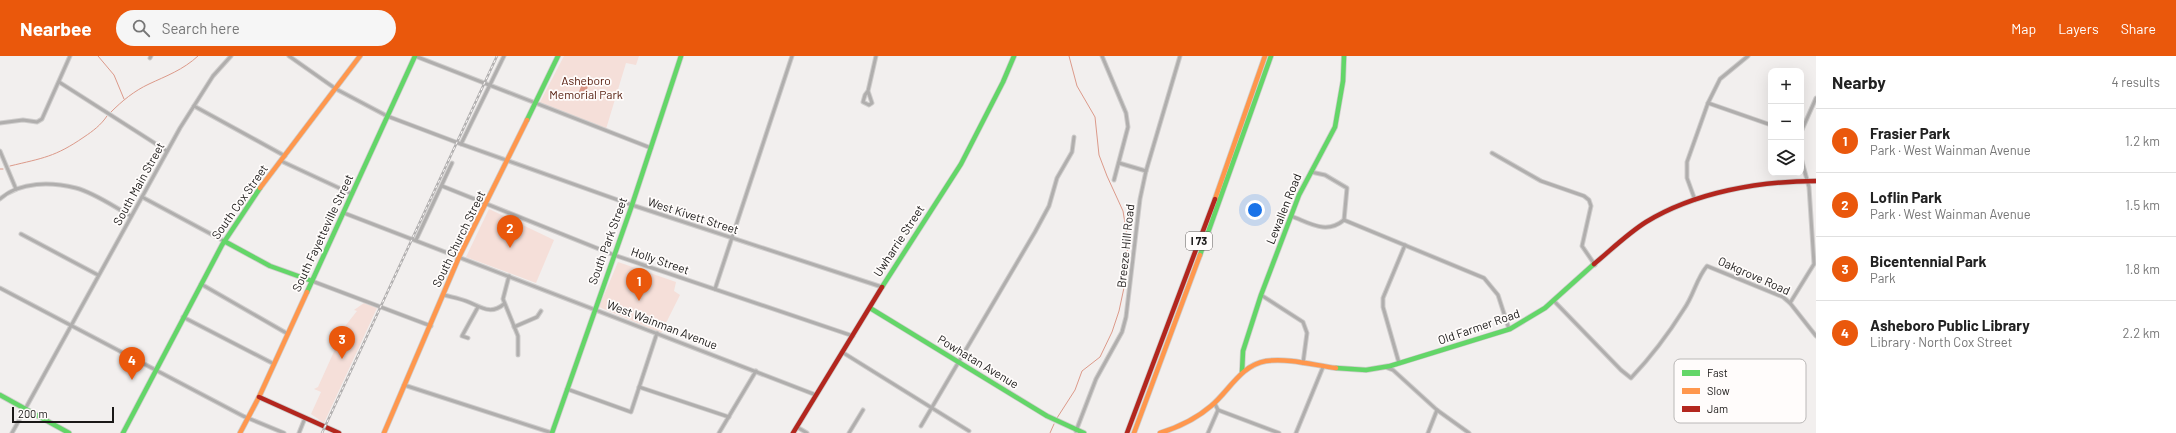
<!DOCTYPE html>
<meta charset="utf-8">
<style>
body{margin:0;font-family:Barlow,sans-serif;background:#f6f6f6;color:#222}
.controls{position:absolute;right:12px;top:12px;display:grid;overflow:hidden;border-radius:8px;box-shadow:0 4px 16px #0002}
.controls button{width:36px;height:36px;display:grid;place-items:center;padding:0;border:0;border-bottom:1px solid #e0e0e0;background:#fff;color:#222;font:20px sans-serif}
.scale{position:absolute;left:12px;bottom:10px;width:102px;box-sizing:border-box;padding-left:4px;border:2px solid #1a1817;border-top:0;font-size:11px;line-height:14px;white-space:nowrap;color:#1a1817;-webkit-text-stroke:3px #fffcfb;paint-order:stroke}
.you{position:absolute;left:1255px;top:154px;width:14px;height:14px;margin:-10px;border:3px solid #fff;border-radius:50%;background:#1a73e8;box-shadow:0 0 0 6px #1a73e833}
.badge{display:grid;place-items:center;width:26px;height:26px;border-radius:50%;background:#ea580c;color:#fff;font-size:13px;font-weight:700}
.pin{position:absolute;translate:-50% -33px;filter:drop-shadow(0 1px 2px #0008)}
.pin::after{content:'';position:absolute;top:21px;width:14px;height:12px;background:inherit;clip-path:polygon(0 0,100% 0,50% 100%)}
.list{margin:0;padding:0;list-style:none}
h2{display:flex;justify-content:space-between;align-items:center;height:52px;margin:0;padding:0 16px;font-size:17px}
h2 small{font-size:13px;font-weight:400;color:#767676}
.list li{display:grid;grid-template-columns:26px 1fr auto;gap:12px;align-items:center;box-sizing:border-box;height:64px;padding:0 16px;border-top:1px solid #e0e0e0}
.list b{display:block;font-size:15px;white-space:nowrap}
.list p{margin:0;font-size:13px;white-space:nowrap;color:#767676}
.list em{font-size:13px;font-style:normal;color:#767676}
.icon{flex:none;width:22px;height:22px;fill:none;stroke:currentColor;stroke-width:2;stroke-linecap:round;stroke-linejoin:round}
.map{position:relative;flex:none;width:1816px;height:377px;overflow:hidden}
header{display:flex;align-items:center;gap:24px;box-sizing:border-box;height:56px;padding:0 20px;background:#ea580c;color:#fff}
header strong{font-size:19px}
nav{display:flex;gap:22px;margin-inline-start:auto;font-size:14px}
.search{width:280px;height:36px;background:#f6f6f6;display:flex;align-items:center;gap:10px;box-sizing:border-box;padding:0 14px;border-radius:22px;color:#767676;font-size:15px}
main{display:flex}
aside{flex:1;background:#fff}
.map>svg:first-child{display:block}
.green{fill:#f5dfd9}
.water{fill:#dc9a8a}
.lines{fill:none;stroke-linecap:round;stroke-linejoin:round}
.stream{stroke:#dc9a8a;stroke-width:1}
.street-casing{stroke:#cfcdcc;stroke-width:5}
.fast-casing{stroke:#cfcdcc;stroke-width:6}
.slow-casing{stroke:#cfcdcc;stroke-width:6}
.jam-casing{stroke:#cfcdcc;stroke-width:6}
.street{stroke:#b0aead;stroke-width:3}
.fast{stroke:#63d668;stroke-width:4.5}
.slow{stroke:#ff974d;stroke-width:4.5}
.jam{stroke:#b3261e;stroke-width:4.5}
.rail-casing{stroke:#b2b0b0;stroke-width:2.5}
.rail{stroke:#fffcfb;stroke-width:1;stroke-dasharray:3;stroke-linecap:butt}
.labels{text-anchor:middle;stroke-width:3.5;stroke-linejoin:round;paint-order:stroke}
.shield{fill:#fffcfb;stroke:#5f5c5b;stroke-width:1}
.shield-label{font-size:11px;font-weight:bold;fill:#1a1817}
.park-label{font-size:12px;fill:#521809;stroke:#fffcfb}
.street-label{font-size:12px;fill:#1a1817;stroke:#fffcfb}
.key{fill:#fffcfb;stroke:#bab8b7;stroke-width:1}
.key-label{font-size:11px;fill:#1a1817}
</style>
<header>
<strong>Nearbee</strong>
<div class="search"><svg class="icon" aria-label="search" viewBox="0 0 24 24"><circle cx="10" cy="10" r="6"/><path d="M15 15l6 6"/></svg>Search here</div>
<nav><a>Map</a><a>Layers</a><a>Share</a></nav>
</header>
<main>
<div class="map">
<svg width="1816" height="377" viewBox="0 0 1816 377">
<rect width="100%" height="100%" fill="#f2efee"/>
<!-- green -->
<g class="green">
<path d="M564,0H639L636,9L626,7L606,73L539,48Z"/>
<path d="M489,153L554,184L536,227L466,201Z"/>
<path d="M618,206L676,226L674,235L680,239L661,277L599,251Z"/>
<path d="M364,247L377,252L324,367L311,358L321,336L314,333L318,331L346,269L357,255L354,254Z"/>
</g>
<!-- water -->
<path class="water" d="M580,22L593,26L591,31L588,30L585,40L578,38L582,28L578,26Z"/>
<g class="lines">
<!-- stream -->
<g class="stream">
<path d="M98,0L114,19L124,43"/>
<path d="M111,56C122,45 134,35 149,28C166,20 183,14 198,0"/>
<path d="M10,110C43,102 55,101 84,81C93,75 101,69 107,60"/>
<path d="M0,113H3"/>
<path d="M1057,362L1075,334L1082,315L1100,301L1112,276L1119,255L1125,227L1128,186L1123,155L1107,120L1099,99L1095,61L1077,30L1069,0"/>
<path d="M1050,377L1054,368"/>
</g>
<defs>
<g id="street">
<path d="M289,0L336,33L387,60L461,88L632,149L882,231"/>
<path d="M415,0L651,92"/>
<path d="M1102,0L1126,57L1128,71L1114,124"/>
<path d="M150,2L151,0"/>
<path d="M59,26L167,95"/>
<path d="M868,35L865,39L863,46L869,49L872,47L868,35L876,0"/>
<path d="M1708,47L1771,69"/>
<path d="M194,50L285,100"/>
<path d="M0,67L23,64L37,66L42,63L70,0"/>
<path d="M1801,76L1816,42"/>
<path d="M461,88L504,0"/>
<path d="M0,95L16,133"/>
<path d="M1492,97L1541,125L1584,140L1589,144L1591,150L1582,190L1595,209"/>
<path d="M281,105L352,138"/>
<path d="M1119,107L1146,115"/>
<path d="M1311,116L1325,119L1347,132L1344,164"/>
<path d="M442,130L614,199L853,280"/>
<path d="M142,141L224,185"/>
<path d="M0,143C20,125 52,126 76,132C95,137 114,151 131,160"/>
<path d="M1695,144L1687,122V106L1708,47L1720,23L1748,0"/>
<path d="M344,157L816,339"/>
<path d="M1291,160C1310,167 1326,179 1344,164L1484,222L1498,239L1509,273"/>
<path d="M21,178L98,219"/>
<path d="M416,184L452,107"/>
<path d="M509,220L503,243L518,280V299"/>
<path d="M312,225L431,270"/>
<path d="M201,228L288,278"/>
<path d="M0,232L243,360L284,377"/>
<path d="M715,233L792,0"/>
<path d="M444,239C451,241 458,242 466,245C480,250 490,260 504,248"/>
<path d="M1261,239L1303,266L1307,277L1303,307"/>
<path d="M1554,245L1621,314L1631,322C1651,301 1669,277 1684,253C1694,239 1696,223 1707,210L1783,241L1790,247L1816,280"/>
<path d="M1790,247L1814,208L1809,131L1801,102"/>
<path d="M183,261L274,308"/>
<path d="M514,271L537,261L541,255"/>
<path d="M468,282L462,280L478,251"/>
<path d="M842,296L969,375"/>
<path d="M1399,307L1383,251V242L1405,189"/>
<path d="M1385,311L1393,314L1437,354L1469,377"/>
<path d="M404,329L552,377"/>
<path d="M639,331L729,361"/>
<path d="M567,333L631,356L657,277"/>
<path d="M1218,354L1279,377"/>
<path d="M921,370L1035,176L1049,150L1057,122L1072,96L1074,81"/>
<path d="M797,371L807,377"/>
<path d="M1076,375L1096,323L1122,276L1126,261L1140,143L1146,115L1180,0"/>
<path d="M12,377L180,72L213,20L231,0"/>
<path d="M299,377L305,362"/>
<path d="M719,377L756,315"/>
<path d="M849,377L863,354"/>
<path d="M1208,377L1218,354L1215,348"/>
<path d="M1296,377L1323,311"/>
<path d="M1428,377L1437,354"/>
</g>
<g id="fast">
<path d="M527,64L558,0"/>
<path d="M224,185L270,210L312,225"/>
<path d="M1200,199L1271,0"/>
<path d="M882,231L961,108L1003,26L1014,0"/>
<path d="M307,236L415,0"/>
<path d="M870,252L1047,360L1084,377"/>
<path d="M1336,312L1366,314L1390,310L1510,273L1545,252L1594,208"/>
<path d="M1242,316L1243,295L1261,239L1299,139L1335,71L1343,25L1344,0"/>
<path d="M0,339L69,377"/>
<path d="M123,377L222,189L260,132"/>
<path d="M552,377L632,149L681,0"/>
</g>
<g id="slow">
<path d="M260,132L360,0"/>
<path d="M1215,143L1265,0"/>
<path d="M240,377L259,341L307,236"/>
<path d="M384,377L459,201L527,64"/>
<path d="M1134,377L1200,199"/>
<path d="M1160,377C1179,371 1196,363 1211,350C1229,335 1241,309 1266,305C1289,302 1313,309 1336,312"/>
</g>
<g id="jam">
<path d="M1594,208C1611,194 1627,178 1646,166C1695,136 1760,125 1816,125"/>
<path d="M259,341L339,377"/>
<path d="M793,377L882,231"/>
<path d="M1127,377L1215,143"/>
</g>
</defs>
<!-- street casing -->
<use href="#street" class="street-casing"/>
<!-- fast casing -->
<use href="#fast" class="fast-casing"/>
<!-- slow casing -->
<use href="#slow" class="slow-casing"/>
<!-- jam casing -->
<use href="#jam" class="jam-casing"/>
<!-- street -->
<use href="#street" class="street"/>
<!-- fast -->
<use href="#fast" class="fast"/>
<!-- slow -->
<use href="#slow" class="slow"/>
<!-- jam -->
<use href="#jam" class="jam"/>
<defs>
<path id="rail" d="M322,377L497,0"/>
</defs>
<!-- rail casing -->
<use href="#rail" class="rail-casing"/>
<!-- rail -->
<use href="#rail" class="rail"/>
</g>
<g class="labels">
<!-- shield labels -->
<rect class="shield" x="1186" y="176" width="26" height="18" rx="3"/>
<g class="shield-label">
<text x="1199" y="189">I 73</text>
</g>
<!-- park labels -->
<g class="park-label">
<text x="586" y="29">Asheboro<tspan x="586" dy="14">Memorial Park</tspan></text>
</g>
<!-- street labels -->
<g class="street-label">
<text transform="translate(139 128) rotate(-61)" y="4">South Main Street</text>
<text transform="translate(240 146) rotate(-55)" y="4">South Cox Street</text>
<text transform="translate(1284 153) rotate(-68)" y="4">Lewallen Road</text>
<text transform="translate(693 160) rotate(18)" y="4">West Kivett Street</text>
<text transform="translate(323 177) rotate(-65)" y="4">South Fayetteville Street</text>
<text transform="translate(459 183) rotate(-64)" y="4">South Church Street</text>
<text transform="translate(608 185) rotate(-70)" y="4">South Park Street</text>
<text transform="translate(899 185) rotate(-57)" y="4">Uwharrie Street</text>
<text transform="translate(1126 190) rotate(-84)" y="4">Breeze Hill Road</text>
<text transform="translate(660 205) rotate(19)" y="4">Holly Street</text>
<text transform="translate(1754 220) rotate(24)" y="4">Oakgrove Road</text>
<text transform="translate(662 269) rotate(21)" y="4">West Wainman Avenue</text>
<text transform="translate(1479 271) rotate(-19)" y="4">Old Farmer Road</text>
<text transform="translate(978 306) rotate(31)" y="4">Powhatan Avenue</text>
</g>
</g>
<!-- legend -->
<rect x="1674" y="303" width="132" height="64" rx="6" class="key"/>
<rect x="1682" y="314" width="18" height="6" fill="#63d668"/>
<rect x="1682" y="332" width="18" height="6" fill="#ff974d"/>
<rect x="1682" y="350" width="18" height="6" fill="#b3261e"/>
<g class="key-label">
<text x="1707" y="321">Fast</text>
<text x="1707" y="339">Slow</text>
<text x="1707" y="357">Jam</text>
</g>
</svg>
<div class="controls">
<button>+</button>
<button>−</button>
<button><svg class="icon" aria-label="layers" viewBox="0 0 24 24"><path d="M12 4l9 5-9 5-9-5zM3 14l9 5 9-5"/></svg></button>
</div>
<div class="scale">200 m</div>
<div class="you"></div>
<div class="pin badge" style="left:639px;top:245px">1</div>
<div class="pin badge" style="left:510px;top:192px">2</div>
<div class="pin badge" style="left:342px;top:303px">3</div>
<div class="pin badge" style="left:132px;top:324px">4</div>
</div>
<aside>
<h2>Nearby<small>4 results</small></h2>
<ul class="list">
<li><span class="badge">1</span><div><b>Frasier Park</b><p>Park · West Wainman Avenue</p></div><em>1.2 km</em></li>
<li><span class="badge">2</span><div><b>Loflin Park</b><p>Park · West Wainman Avenue</p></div><em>1.5 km</em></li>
<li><span class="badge">3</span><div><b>Bicentennial Park</b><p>Park</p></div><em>1.8 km</em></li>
<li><span class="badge">4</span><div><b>Asheboro Public Library</b><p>Library · North Cox Street</p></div><em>2.2 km</em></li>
</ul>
</aside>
</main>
